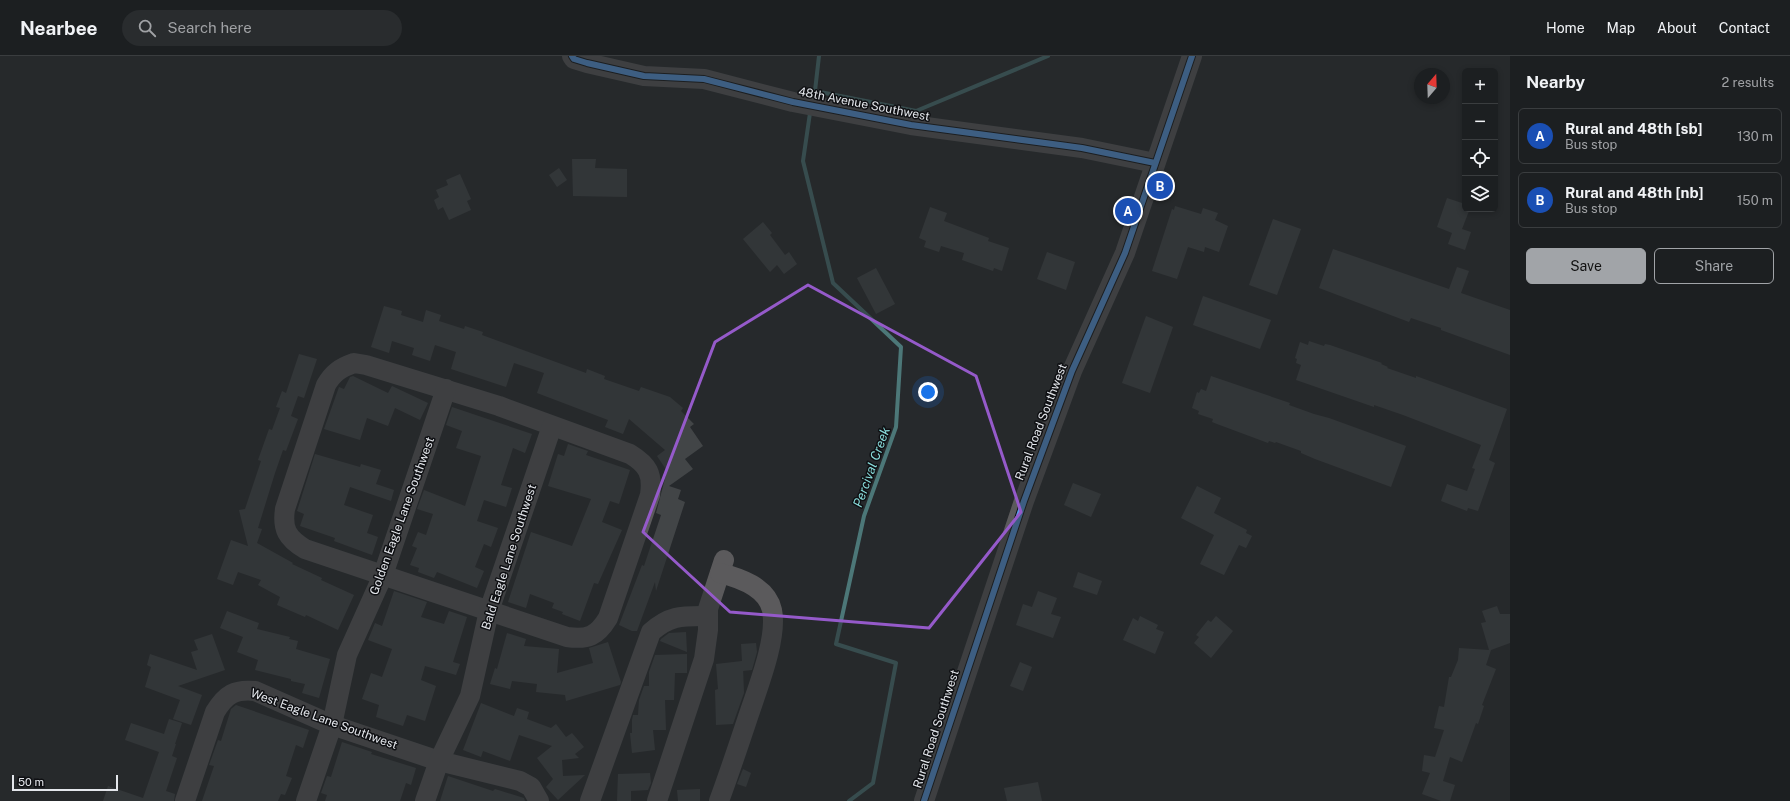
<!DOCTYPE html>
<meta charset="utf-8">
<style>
body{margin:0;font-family:"Public Sans",sans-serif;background:#292c2e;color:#f1f3f6}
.controls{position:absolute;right:12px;top:12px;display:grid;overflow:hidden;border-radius:6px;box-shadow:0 2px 6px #0003}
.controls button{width:36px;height:36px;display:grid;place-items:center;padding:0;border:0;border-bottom:1px solid #3a3d3f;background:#1c1f21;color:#f1f3f6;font:20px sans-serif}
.compass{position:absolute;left:1414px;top:12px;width:36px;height:36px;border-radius:50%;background:#1c1f21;box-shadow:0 2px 6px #0003;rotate:19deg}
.scale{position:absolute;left:12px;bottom:10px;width:106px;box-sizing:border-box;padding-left:4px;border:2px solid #e3e6eb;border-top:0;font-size:11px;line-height:14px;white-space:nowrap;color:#e3e6eb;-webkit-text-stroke:3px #0f1013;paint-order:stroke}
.you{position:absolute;left:928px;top:336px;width:14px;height:14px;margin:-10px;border:3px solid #fff;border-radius:50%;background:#1a73e8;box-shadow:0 0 0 6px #1a73e833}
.badge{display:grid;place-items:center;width:26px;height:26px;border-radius:50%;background:#a1a4a8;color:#fff;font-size:13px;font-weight:700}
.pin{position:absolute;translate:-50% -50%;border:2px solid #fff;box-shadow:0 1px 4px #0006}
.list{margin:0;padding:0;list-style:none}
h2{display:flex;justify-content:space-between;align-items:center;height:52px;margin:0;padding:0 16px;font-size:17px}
h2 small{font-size:13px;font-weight:400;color:#a0a2a5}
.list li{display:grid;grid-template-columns:26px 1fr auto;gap:12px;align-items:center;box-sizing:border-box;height:56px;margin:0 8px 8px;padding:0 8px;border:1px solid #3a3d3f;border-radius:6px}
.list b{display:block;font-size:15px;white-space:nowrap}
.list p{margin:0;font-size:13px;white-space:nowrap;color:#a0a2a5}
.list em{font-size:13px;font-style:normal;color:#a0a2a5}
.actions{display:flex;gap:8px;padding:12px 16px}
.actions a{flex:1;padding:9px 0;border:1px solid #a1a4a8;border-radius:6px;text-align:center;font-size:14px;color:#a1a4a8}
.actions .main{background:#a1a4a8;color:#111}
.icon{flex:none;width:22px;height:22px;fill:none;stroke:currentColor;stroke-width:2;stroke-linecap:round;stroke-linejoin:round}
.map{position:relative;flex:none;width:1510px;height:745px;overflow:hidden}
header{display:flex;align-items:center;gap:24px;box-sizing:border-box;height:56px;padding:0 20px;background:#1c1f21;border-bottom:1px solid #3a3d3f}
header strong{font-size:19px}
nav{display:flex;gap:22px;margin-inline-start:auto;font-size:14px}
.search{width:280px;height:36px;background:#292c2e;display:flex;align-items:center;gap:10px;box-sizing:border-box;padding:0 14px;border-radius:22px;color:#a0a2a5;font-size:15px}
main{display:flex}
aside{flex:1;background:#1c1f21}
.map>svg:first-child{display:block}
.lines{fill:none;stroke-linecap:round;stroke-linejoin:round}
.stream{stroke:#4c7778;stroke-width:4}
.building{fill:#424547}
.minor{stroke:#5b5a5c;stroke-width:20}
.cycleway-casing{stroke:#0f1013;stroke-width:8}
.cycleway{stroke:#5a9eea;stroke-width:6}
.marked{fill:none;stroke:#955aca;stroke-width:3;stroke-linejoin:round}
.labels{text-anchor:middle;stroke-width:3;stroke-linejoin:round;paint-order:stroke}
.street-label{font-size:12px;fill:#e3e6eb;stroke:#0f1013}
.water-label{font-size:13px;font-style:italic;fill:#89dddc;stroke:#0f1013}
</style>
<header>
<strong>Nearbee</strong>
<div class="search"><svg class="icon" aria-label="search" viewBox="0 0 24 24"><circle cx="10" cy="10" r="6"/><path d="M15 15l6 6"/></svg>Search here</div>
<nav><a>Home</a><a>Map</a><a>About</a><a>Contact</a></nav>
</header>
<main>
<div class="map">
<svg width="1510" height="745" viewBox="0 0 1510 745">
<rect width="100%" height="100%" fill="#26292c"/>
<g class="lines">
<!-- stream -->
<g class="stream">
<path d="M819,0L815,35L916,55L1048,0"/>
<path d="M810,57L803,105L833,227L901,291L896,371L864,460L836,588L896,607L873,727L849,745"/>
</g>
</g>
<!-- building -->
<g class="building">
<path d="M572,103H596L595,112L627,113V141L573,140Z"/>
<path d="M559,112L567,124L557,131L549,119Z"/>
<path d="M460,118L471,143L467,145L471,154L449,164L443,151L438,154L434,144L439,141L436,134L448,129L446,124Z"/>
<path d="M1447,142L1465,148V153L1469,155L1462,173L1471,176L1465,194L1448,188L1452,177L1437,171Z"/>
<path d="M1175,150L1201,158L1203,152L1218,157L1215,164L1228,170L1219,196L1205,191L1204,196L1188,191L1177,223L1152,215L1172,153L1174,154Z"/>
<path d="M930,151L947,157L944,165L989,182L988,185L1009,192L1002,215L994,212L993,215L962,204L964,197L941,190L939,196L924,191L926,185L919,182Z"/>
<path d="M1273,163L1301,173L1277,239L1249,229Z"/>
<path d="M763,166L772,177L770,179L785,199L789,196L797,208L784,218L777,209L770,216L743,183Z"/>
<path d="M1333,193L1449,233L1457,211L1469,215L1461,237L1510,254V299L1441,274V272L1411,262L1409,266L1319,232Z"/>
<path d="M1047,196L1075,206L1066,234L1037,223Z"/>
<path d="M876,212L895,248L876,258L857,222Z"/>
<path d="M1203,240L1271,264L1260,293L1193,269Z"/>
<path d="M384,250L402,255L401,259L423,266L426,254L441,259L439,265L464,273L465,270L483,276L482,279L586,317L587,313L605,320L604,323L639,335L641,331L670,341L683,352L681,355L694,368L690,371L703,390L685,403L693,413L669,430L681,434L678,443L685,446L656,535L655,526L637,575H632L619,569L642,509L644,510L661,459L656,457L667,415L657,400L665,394L629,363L623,378L605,371L608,364L537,337L544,317L514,307L506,331L451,313L456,296L435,289L430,305L412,299L414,292L392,285L389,297L371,291Z"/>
<path d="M1146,260L1173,271L1150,337L1122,327Z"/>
<path d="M1309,285L1324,290L1325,288L1330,289L1382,307L1381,308L1388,311L1387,312L1416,322V320L1507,353L1489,404L1495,407L1478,455L1468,452L1467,455L1441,445L1447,428L1467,435L1475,413L1472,412L1481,389L1403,359L1374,349V351L1296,324L1301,309L1296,307L1297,303L1295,302L1300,286L1308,289Z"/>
<path d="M299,298L317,303L304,342L298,340L291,360L298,363L286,395L283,394L275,417L258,472L262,473L257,487L293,507L292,508L322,522L321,524L354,539L338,574L306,559L305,561L277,549L280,541L258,529L261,524L238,516L233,529L217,523L231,484L248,490L239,454L245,453L261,405L258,404L269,373L272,374L280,352L276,351L282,335L286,337Z"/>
<path d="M353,320L388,337L392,330L428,347L420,364L395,352L388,370L367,362L360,384L324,373L339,331L344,333L350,321Z"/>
<path d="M1211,320L1290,347L1289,349L1314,358L1329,362L1406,390L1391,431L1315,403L1301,397V395L1276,386L1275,387L1269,385L1268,387L1217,368L1212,366L1213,363L1198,358L1199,355L1192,352L1197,336L1199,337L1201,333L1206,335Z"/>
<path d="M452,351L532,378L525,397L513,392L501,429L512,432L506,451L484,444L477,465L498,472L491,491L484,488L475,511L484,515L477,532L437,516L434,522L418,516L419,512L410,509L417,492L412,490L418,476L426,479L433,458L417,453L424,434L465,450L481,400L456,392L462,375L446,369Z"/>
<path d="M568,388L588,395L586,399L630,414L619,448L610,445L602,466L622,474L598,528L594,527L580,565L562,558L563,556L552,552L554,547L530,538L526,552L508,546L531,476L572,490L591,443L548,430L558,398L564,400Z"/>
<path d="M315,398L360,411L361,408L381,414L376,428L394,434L391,445L350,431L344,449L373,459L367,477L378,481L372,499L334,485L335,482L300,470L304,458L297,455Z"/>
<path d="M1073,427L1101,438L1091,461L1064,449Z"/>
<path d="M1197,430L1221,442L1214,457L1247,474L1246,477L1252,480L1246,492L1239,489L1224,519L1200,508L1214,479L1181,462Z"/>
<path d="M1078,516L1102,525L1097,539L1073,531Z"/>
<path d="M394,535L427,546L421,561L444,568L449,555L467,561L453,606L460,608L456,619L425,610L421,624L436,630L425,665L407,659L403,670L376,661L379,649L362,643L371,617L382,621L392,593L368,584L375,567L382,570Z"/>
<path d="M1038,535L1057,542L1051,558L1061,561L1053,582L1016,569L1023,548L1032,551Z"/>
<path d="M1497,550L1500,558H1510V587L1491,594L1486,609L1496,613L1482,649L1484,650L1478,668L1476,667L1462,706L1450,701L1443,725L1455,729L1450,745H1441L1422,738L1430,717L1422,715L1424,699L1435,701L1444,674L1434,672L1439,650L1444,651L1449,621H1451L1458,604L1459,592L1489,594L1481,567L1486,566L1482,555Z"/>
<path d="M227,555L259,567L257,573L290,581L289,583L298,585L296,593L330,603L319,642L302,637L305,628L291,625V623L255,614L258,604L237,596L243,581L220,572Z"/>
<path d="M1140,560L1158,569L1156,573L1164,576L1155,598L1123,584L1133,562L1138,565Z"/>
<path d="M1216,560L1233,575L1211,602L1194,587L1199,581L1196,579L1208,564L1211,566Z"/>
<path d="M686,576L687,596L660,585L661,583L669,577Z"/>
<path d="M507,577L526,583L524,590L559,593L557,617L593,607L589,592L608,586L621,626L620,629L566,645L565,639L536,636L537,628L512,625L510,633L490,628L495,612L497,613Z"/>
<path d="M212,578L225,614L178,630L202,639L191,669L173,663L180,644L145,631L151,611L147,609L150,598L197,614L191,596L198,594L194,584Z"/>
<path d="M756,587L757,596L752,614L743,615V611L744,637L733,668L716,669L715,634L718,633L716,608L742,605L741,588Z"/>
<path d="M687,598V617H675L674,644H665L666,674H653L655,694L632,697L630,677H632V664L633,659H638L639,644L644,630H649V616L655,599Z"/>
<path d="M1020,606L1032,611L1023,635L1010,630Z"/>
<path d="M481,647L514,660L517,652L529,656L527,663L551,672L556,668L566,681L572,677L584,691L575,698L579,702L562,704L563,720L585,719L558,744L546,731L553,723L537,702L552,690L519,679L510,705L483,695L481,701L463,694Z"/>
<path d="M236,649L309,674L303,692L296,689L286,720L292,722L285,739L281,738L278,745H202L214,710L209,709L218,684L221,685L231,653Z"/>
<path d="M169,663L182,667L175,688H176L172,700L177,702L166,735L175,738L174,745H103L108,730L143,742L159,696L125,684L131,667L164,678Z"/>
<path d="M342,686L372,696L371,698L416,712L411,729L406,727L400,745H325L327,739L321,737L327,720L331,721Z"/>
<path d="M743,713L751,717L746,731L737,728Z"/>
<path d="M650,717L651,727L648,734L631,735V745H617L618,718Z"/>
<path d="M448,720L493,735L495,733L524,742L525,745H440Z"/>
<path d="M1038,726L1042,745H1007L1004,732Z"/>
<path d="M700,733V745H678L677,734Z"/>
</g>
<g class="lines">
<!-- minor -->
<g class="minor">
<path d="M572,0L574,3L587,7L644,20L704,23L793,46L911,69L1082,92L1155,107"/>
<path d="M354,307L366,309L499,350L630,398C648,409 653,418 650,439L608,562C597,580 588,584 567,581L305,493C287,482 282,473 285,453L326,329C333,317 340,312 354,307Z"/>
<path d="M185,745L215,656C226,638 235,633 255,635L332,669L439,705L520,725L531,731L539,745"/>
<path d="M306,745L332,669L347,599L383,519L446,333"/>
<path d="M425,745L439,705L470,640L489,555L552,370"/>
<path d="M590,745L651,576C670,559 682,560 707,560"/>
<path d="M657,745L704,603L708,574V553L724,504"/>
<path d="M719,745C729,718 738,691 747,664C756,636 778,583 772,554C767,531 740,522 720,517"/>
<path d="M924,745L1024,445L1072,315L1125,197L1192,0"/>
</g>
<defs>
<g id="cycleway">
<path d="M572,0L574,3L587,7L644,20L704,23L793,46L911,69L1082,92L1155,107"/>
<path d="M924,745L1024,445L1072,315L1125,197L1192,0"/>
</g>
</defs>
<!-- cycleway casing -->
<use href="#cycleway" class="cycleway-casing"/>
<!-- cycleway -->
<use href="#cycleway" class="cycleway"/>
</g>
<!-- marked area -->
<path d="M0 0H1510V745H0ZM808,229L976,320L1021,456L929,572L730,556L643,476L715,286Z" fill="#26292c" fill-opacity=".55" fill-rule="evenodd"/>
<path class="marked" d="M808,229L976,320L1021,456L929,572L730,556L643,476L715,286Z"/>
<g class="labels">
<!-- street labels -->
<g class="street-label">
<text transform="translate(864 48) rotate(11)" y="4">48th Avenue Southwest</text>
<text transform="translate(1041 366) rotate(-69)" y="4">Rural Road Southwest</text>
<text transform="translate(402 460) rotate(-70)" y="4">Golden Eagle Lane Southwest</text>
<text transform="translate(509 501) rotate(-72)" y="4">Bald Eagle Lane Southwest</text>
<text transform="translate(324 663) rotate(20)" y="4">West Eagle Lane Southwest</text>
<text transform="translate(936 673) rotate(-72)" y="4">Rural Road Southwest</text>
</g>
<!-- water labels -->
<g class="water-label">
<text transform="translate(871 411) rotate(-70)" y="5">Percival Creek</text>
</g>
</g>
</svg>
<div class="controls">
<button>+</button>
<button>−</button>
<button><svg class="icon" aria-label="locate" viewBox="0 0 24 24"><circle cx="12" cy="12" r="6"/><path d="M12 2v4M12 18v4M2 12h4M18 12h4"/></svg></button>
<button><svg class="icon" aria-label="layers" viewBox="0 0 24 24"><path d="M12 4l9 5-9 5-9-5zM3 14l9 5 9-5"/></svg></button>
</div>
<svg class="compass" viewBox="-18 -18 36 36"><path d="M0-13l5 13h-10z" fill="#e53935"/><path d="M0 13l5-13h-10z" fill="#a0a2a5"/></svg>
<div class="scale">50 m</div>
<div class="you"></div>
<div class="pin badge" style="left:1128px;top:155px;background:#1a4fb4">A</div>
<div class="pin badge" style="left:1160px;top:130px;background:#1a4fb4">B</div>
</div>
<aside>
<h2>Nearby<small>2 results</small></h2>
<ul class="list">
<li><span class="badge" style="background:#1a4fb4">A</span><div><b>Rural and 48th [sb]</b><p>Bus stop</p></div><em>130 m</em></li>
<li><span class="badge" style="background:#1a4fb4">B</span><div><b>Rural and 48th [nb]</b><p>Bus stop</p></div><em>150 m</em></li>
</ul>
<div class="actions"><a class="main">Save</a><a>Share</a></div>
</aside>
</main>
